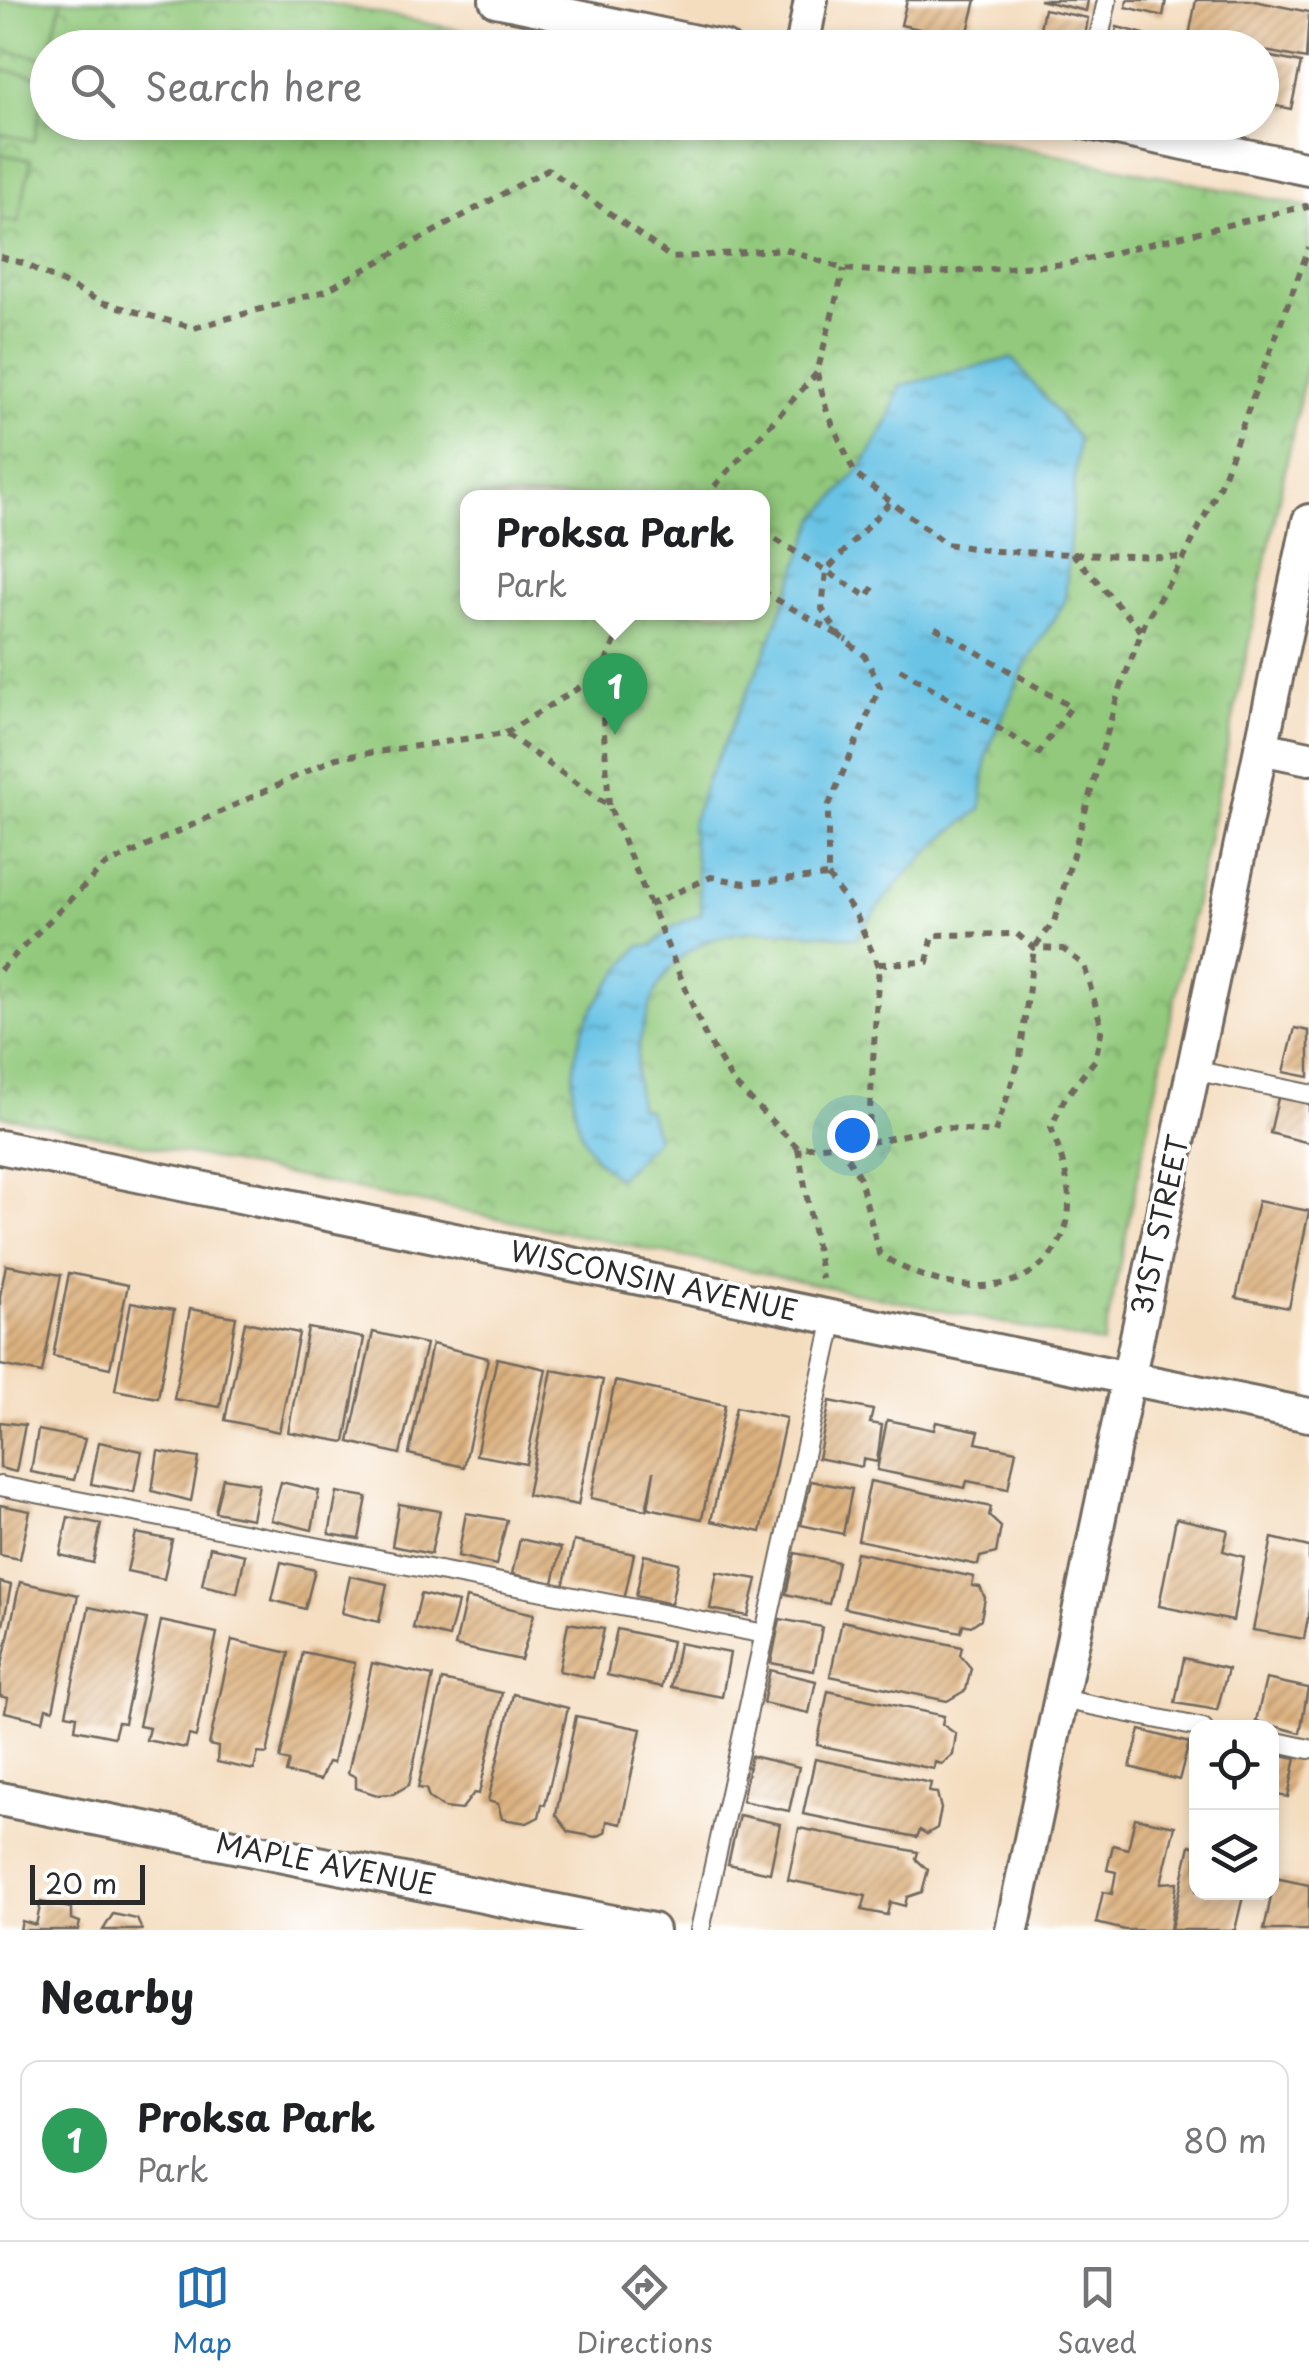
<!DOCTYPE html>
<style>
body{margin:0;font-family:"Playpen Sans",sans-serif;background:#f6f6f6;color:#202124}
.controls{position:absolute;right:30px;bottom:30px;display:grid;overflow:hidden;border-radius:20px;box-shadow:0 5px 15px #0003}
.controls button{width:90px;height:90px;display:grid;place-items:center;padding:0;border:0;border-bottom:2px solid #e0e0e0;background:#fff;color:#202124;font:50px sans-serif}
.scale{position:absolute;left:30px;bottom:25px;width:115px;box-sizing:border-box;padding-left:10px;border:5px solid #2b2b2b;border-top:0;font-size:28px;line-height:35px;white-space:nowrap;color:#2b2b2b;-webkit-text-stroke:8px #fff;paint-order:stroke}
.you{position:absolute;left:852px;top:1135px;width:35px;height:35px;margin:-25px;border:8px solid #fff;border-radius:50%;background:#1a73e8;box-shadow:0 0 0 15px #1a73e833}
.badge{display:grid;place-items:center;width:65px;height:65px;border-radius:50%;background:#1f6fb2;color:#fff;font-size:32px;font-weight:700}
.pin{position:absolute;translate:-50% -82px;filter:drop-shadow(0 2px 5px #0008)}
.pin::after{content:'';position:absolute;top:52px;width:35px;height:30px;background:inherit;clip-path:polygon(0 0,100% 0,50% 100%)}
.popup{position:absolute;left:460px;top:490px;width:310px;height:130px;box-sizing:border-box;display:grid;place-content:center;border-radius:20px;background:#fff;filter:drop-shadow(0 2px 8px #0005);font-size:32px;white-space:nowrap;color:#757577}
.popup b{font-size:38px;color:#202124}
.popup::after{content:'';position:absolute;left:50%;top:100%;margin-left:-20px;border:20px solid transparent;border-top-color:#fff}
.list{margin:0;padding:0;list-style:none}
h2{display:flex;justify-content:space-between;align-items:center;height:130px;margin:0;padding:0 40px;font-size:42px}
h2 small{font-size:32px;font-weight:400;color:#757577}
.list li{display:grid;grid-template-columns:65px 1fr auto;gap:30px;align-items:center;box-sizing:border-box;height:160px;margin:0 20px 20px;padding:0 20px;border:2px solid #e0e0e0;border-radius:20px}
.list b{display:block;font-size:38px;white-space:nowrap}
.list p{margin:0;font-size:32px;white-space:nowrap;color:#757577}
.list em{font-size:32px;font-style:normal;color:#757577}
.icon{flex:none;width:55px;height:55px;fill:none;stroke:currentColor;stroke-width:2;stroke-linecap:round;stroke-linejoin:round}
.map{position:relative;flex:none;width:1309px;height:1930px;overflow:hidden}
.search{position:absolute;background:#fff;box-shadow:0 5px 15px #0003;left:30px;right:30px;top:30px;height:110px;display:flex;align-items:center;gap:25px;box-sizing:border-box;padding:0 35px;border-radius:55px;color:#757577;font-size:38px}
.sheet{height:310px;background:#fff}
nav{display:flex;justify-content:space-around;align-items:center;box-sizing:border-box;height:140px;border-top:2px solid #e0e0e0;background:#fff;font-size:28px;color:#757577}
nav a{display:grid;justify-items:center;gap:5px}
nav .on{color:#1f6fb2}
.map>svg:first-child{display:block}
.park{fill:url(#park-crowns);stroke:#5e7a54;stroke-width:2.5;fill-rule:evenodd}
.pitch{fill:#92c97c;stroke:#5e7a54;stroke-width:2.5}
.water{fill:url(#water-ripples);stroke:#4a7788;stroke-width:2.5}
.building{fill:url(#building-hatch)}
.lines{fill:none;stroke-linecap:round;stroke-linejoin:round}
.lane-casing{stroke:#71695f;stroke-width:22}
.street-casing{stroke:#71695f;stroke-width:38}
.path{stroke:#71695f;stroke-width:6;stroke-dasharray:8 8;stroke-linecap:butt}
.lane{stroke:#fff;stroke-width:18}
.street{stroke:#fff;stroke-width:32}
.path-bridge{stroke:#71695f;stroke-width:6;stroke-dasharray:8 8;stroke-linecap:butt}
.labels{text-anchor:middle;stroke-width:8;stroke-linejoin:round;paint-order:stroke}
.street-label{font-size:28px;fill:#2b2b2b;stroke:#fff}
</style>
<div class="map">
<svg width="1309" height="1930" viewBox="0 0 1309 1930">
<defs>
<pattern id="park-crowns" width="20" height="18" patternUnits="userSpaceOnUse" patternTransform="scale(2.5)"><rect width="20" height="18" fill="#92c97c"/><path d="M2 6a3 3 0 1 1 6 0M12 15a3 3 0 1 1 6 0" fill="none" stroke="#77a366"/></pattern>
<pattern id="water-ripples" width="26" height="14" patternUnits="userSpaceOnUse" patternTransform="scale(2.5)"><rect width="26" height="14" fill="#68c3e5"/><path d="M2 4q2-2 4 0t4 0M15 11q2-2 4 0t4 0" fill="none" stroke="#569fba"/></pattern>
<pattern id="building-hatch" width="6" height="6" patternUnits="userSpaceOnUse" patternTransform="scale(2.5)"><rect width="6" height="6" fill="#ddb280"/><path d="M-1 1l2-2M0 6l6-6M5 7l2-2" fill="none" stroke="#b39169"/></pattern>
</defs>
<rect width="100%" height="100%" fill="#fff"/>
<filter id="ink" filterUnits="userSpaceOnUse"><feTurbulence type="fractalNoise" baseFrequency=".01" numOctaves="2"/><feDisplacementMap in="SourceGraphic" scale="20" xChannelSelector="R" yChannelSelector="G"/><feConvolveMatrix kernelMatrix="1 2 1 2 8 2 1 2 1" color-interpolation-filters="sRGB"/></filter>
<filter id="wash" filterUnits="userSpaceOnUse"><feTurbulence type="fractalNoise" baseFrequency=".0048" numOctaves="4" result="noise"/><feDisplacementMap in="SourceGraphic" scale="40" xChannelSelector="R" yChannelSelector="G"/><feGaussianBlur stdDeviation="2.25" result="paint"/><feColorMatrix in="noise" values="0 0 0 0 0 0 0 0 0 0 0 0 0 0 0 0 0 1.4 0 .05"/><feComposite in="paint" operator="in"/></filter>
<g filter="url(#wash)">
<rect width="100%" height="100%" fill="#f4ddbf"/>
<!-- park -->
<path class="park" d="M0,0H313L542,47L48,48V122L903,123L1309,207V354L1103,1344L0,1115ZM468,498H762V612H468Z"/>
<!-- pitch -->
<g class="pitch">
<path d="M0,0H62L47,59L0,49Z"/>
<path d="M0,69L47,78L34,141L0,134Z"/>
<path d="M0,154L31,160L18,223L0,219Z"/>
</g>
<!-- water -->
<path class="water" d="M1012,358L1078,439L1065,601L1025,665L987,753L981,809C931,846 891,885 857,938C775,929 680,912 649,1009C637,1044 633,1071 639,1107L648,1110L657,1138L618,1178C568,1146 563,1074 586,1023C597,996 622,970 639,946H652L672,927L702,913L691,827L705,785L766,651L815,521L863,465L889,420L900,386Z"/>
<g id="blocks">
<!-- building -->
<g class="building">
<path d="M907,0H976L966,39L901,25Z"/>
<path d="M1039,0H1088L1086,11Z"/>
<path d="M1127,0H1166L1163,16L1126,7Z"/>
<path d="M1196,0H1249L1309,12L1306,59L1189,36Z"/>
<path d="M1044,9L1088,18L1083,48H1036Z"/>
<path d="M1117,27L1144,34L1141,48H1113Z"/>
<path d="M1262,55L1301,63L1291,109L1262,103Z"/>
<path d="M1295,1028L1309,1031V1077L1284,1072Z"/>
<path d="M1279,1094L1309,1102V1143L1270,1133Z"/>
<path d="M1258,1201L1309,1211L1289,1308L1236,1298Z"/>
<path d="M6,1265L61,1275L42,1373L0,1365V1296Z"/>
<path d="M69,1273L128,1285L110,1368L53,1356Z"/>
<path d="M131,1302L174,1310L158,1398L115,1390Z"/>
<path d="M190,1309L236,1317L220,1407L174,1399Z"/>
<path d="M245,1322L299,1333L279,1432L225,1420Z"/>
<path d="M308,1328L364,1338L345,1442L288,1432Z"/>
<path d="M373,1332L426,1344L400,1454L349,1442Z"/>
<path d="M432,1344L488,1358L464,1467L409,1454Z"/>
<path d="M497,1358L546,1369L526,1464L476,1455Z"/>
<path d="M552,1370L603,1380L578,1505L527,1495Z"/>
<path d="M615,1381L725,1405L702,1519L648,1508L654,1471L646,1510L591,1498Z"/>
<path d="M830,1401L873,1410L870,1423L882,1425L877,1462L863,1459L862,1467L818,1458Z"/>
<path d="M736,1407L786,1418L761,1532L711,1521Z"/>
<path d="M887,1420L934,1430L936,1422L979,1431L976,1443L1016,1451L1008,1489L967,1481L965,1488L877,1470Z"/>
<path d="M0,1422L25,1425L16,1472L0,1468Z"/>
<path d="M38,1430L85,1439L74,1480L31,1472Z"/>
<path d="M99,1442L142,1451L134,1492L91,1484Z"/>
<path d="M158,1451L199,1458L191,1501L152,1491Z"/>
<path d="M223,1478L259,1484L252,1519L215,1512Z"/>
<path d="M811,1481L852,1489L843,1534L801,1525Z"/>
<path d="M870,1481L991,1507L989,1516L1001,1527L996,1553L980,1557L978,1565L858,1540Z"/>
<path d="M281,1482L319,1491L312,1530L271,1520Z"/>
<path d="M337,1492L367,1497L359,1539L329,1534Z"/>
<path d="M399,1504L440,1511L431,1554L392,1546Z"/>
<path d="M0,1505L30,1511L20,1559L0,1555Z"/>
<path d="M466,1513L507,1520L496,1565L458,1556Z"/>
<path d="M68,1517L101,1524L93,1563L60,1555Z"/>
<path d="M1176,1518L1228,1530L1223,1551L1244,1557L1233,1621L1159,1606Z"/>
<path d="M136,1533L172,1540L164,1579L127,1571Z"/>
<path d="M1272,1538L1309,1547V1612L1304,1639L1253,1630Z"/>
<path d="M520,1539L561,1548L553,1583L512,1574Z"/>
<path d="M574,1541L634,1554L624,1600L563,1587Z"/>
<path d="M210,1547L245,1555L237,1593L202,1585Z"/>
<path d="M856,1552L974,1577L972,1586L980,1587L985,1598L981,1619L971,1626L963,1624L961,1632L844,1608Z"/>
<path d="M795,1553L838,1562L829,1604L786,1594Z"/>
<path d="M644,1555L679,1563L671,1604L636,1596Z"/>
<path d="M281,1562L315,1570L305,1609L272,1600Z"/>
<path d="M717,1572L757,1579L748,1616L710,1609Z"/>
<path d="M350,1576L387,1584L379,1622L342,1613Z"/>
<path d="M0,1582L11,1585L2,1630H0Z"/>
<path d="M20,1582L78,1595L53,1710L46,1708L43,1721L5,1712L8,1698L0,1696V1674Z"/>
<path d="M421,1594L458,1603L449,1637L413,1628Z"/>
<path d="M466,1598L534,1614L521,1660L455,1646Z"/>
<path d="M89,1607L147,1619L124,1723L118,1722L114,1737L75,1729L77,1716L66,1714Z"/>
<path d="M780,1619L822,1627L814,1671L771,1663Z"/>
<path d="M161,1621L217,1633L196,1737L189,1735L186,1748L146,1740L149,1728L139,1726Z"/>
<path d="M842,1621L962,1647L960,1655L971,1668L966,1690L947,1701L830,1676Z"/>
<path d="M568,1623L604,1629L593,1678L559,1671Z"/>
<path d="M617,1629L672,1641L662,1687L607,1675Z"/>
<path d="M232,1640L289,1653L267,1754L258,1753L254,1770L217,1762L218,1747L209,1745Z"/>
<path d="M679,1643L730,1653L722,1697L671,1687Z"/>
<path d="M303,1652L355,1663L333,1763L328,1762L320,1780L286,1773L289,1761L280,1759Z"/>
<path d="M1184,1658L1228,1669L1217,1710L1175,1703Z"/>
<path d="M372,1663L433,1676L409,1785L393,1794L377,1795L356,1788V1777L348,1773Z"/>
<path d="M770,1670L816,1681L809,1713L763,1703Z"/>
<path d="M1266,1679L1308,1688L1300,1733L1256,1721Z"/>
<path d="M442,1680L502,1693L479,1794L474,1793L461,1810L444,1808L429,1798L426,1789L418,1788Z"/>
<path d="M828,1691L944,1716L942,1724L956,1734L953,1755L942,1764L935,1762L934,1769L817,1745Z"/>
<path d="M513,1694L568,1708L545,1805L542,1804L539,1817L527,1823L502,1819L498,1804L488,1801Z"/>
<path d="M576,1716L641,1729L621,1824L607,1821L605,1833L596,1837L569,1832L556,1815Z"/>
<path d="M1140,1730L1189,1743L1179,1780L1130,1767Z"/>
<path d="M1272,1753L1296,1758L1288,1797L1272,1794Z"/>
<path d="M751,1756L799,1767L789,1811L742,1801Z"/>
<path d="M815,1759L931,1783L929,1792L937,1793L941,1809L937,1828L927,1834L920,1830L917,1837L803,1814Z"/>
<path d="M739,1815L780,1824L770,1873L728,1864Z"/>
<path d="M1135,1818L1175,1826L1161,1883L1177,1882L1170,1930H1125L1096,1923L1103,1892L1112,1894L1116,1872L1107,1870L1113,1845L1128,1849Z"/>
<path d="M799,1828L918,1852L916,1859L928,1870L922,1892L907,1897L905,1906L890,1902L887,1915L862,1910L866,1896L788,1880Z"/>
<path d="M1190,1845L1196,1847V1892H1244L1235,1930H1171Z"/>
<path d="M1275,1878L1309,1885V1930H1264Z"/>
<path d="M41,1902L71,1908V1919L80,1922L78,1930H20L22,1921L36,1925Z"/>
<path d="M113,1914L137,1919L142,1930H103Z"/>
</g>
</g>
</g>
<g filter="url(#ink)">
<use href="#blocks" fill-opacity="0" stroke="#71695f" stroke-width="2.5"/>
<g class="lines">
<defs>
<g id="lane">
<path d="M1097,48L1107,0"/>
<path d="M1193,1070L1309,1094"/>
<path d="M0,1486L765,1634"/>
<path d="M1061,1699L1203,1728"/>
<path d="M1272,1741L1309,1749"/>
<path d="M700,1930L834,1318"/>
</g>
<g id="street">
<path d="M496,0L724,48"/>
<path d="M802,48L811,0"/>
<path d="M1084,122L1309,169"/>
<path d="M1261,748L1309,758"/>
<path d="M0,1147L1309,1415"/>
<path d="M0,1799L652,1930"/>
<path d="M1012,1930L1309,521"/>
</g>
</defs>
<!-- lane casing -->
<use href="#lane" class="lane-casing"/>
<!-- street casing -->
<use href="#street" class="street-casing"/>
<!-- path -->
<g class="path">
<path d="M0,257L23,263L101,302L194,328L325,291L548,169L672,258L784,249L844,269L919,274L1067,264L1306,206L1309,218"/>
<path d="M817,373L827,412L855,474L946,544L993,551L1184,558"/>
<path d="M704,498L817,373L844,269"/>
<path d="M1072,553L1142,632"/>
<path d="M900,669L1039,753L1071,707L929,624"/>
<path d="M505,733L600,675"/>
<path d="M609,805L600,675L628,612"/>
<path d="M828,876L857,917L878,966"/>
<path d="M649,905L711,877L744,883L828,876V807L880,687L865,656L840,636L822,609L826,571L891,501"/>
<path d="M0,970L104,866L336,758L505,733L609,806L704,1033L733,1082L798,1148L878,1141L938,1127L995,1133L1020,1058L1034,948L1054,922L1117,698L1146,620L1184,558L1220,485L1309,248"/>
<path d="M839,1144L860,1178L879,1253C932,1292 1034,1309 1064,1232C1077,1198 1062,1159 1051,1127L1065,1098L1095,1060L1102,1028L1084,965L1063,949L1034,948L1017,934L933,935L927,962L879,964L868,1142"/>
<path d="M798,1148L822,1279"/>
</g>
<!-- lane -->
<use href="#lane" class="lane"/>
<!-- street -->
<use href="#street" class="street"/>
<!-- path-bridge -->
<g class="path-bridge">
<path d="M762,531L868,597L874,585"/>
<path d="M762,591L847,640"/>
</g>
</g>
</g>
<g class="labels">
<!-- street labels -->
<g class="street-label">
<text transform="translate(1160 1225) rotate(-78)" y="10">31ST STREET</text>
<text transform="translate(654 1281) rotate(12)" y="10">WISCONSIN AVENUE</text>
<text transform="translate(326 1864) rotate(11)" y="10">MAPLE AVENUE</text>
</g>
</g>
</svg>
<div class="controls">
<button><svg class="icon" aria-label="locate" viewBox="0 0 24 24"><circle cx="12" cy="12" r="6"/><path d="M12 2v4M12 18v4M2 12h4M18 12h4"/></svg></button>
<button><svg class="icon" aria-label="layers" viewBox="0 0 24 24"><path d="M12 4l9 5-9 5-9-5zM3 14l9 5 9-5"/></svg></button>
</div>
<div class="scale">20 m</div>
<div class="you"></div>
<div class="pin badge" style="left:615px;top:735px;background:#2e9e5b">1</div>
<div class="popup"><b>Proksa Park</b>Park</div>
<div class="search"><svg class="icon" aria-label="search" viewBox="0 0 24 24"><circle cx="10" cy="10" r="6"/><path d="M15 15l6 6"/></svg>Search here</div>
</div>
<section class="sheet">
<h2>Nearby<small></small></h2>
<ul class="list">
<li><span class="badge" style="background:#2e9e5b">1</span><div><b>Proksa Park</b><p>Park</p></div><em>80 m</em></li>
</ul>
</section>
<nav>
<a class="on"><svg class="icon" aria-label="map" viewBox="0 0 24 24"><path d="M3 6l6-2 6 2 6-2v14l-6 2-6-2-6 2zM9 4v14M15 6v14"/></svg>Map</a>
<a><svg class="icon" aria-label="directions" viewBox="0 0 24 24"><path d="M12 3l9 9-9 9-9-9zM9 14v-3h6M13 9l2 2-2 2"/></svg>Directions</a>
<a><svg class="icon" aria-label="saved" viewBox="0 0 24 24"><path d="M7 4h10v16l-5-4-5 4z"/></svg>Saved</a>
</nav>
